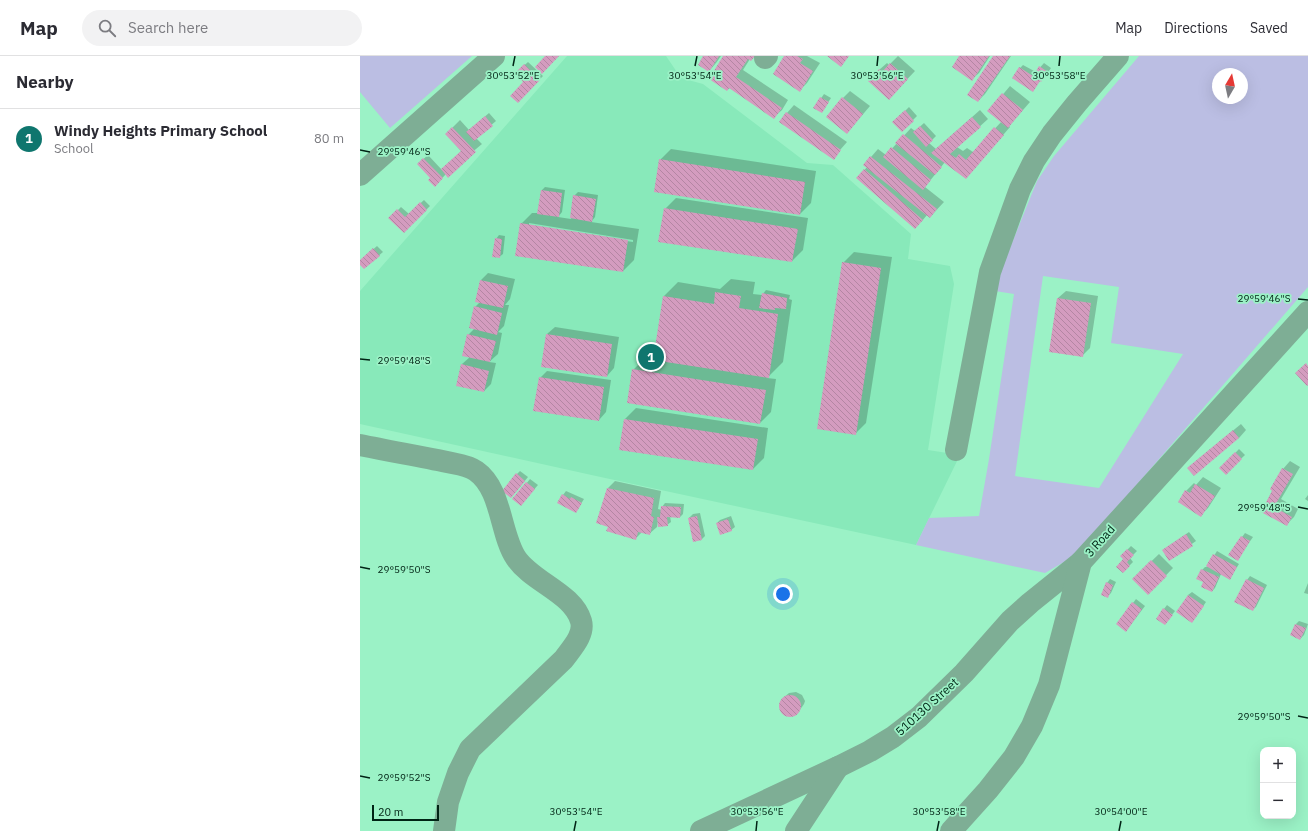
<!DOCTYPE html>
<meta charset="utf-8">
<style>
body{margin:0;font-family:"IBM Plex Sans",sans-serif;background:#f2f2f3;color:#2b2b33}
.controls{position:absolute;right:12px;bottom:12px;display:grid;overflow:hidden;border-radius:8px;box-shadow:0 4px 16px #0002}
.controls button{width:36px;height:36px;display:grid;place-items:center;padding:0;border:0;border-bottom:1px solid #e1e1e2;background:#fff;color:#2b2b33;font:20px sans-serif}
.compass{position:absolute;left:852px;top:12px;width:36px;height:36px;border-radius:50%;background:#fff;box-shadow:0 4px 16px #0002;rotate:9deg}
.scale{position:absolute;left:12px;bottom:10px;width:67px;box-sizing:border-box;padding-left:4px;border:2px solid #002415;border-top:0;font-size:11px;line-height:14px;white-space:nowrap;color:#002415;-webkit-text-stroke:3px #9bf2c6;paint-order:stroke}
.you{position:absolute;left:423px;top:538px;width:14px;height:14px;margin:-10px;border:3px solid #fff;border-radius:50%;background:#1a73e8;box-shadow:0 0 0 6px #1a73e833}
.badge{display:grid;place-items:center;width:26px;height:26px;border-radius:50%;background:#0f766e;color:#fff;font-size:13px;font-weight:700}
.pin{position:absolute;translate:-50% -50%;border:2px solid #fff;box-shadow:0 1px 4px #0006}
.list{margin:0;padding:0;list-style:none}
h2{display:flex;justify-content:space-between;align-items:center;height:52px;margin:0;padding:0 16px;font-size:17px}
h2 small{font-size:13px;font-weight:400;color:#7c7c81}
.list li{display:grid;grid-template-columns:26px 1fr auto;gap:12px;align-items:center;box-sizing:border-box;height:60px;padding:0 16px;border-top:1px solid #e1e1e2}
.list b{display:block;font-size:15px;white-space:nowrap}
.list p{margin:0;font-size:13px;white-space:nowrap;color:#7c7c81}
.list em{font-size:13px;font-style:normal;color:#7c7c81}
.icon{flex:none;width:22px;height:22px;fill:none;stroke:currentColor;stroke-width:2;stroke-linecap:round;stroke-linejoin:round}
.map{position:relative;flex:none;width:948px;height:775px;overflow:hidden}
header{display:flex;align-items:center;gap:24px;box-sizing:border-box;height:56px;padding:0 20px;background:#fff;border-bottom:1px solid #e1e1e2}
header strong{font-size:19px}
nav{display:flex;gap:22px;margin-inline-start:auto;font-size:14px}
.search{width:280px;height:36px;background:#f2f2f3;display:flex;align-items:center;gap:10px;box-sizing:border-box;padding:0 14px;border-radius:22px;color:#7c7c81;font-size:15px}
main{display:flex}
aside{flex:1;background:#fff}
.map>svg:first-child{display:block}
.built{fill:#88e9ba}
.green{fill:#bbbee3;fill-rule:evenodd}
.shadow{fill:#0003;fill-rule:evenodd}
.building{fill:url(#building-back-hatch)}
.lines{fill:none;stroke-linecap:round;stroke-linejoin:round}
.minor{stroke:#7eae95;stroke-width:22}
.ticks{fill:none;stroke:#002415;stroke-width:1.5}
.labels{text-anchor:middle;stroke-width:3.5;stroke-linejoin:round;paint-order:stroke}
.street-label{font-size:12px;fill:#002415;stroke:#9bf2c6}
.ticks-label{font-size:10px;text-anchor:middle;fill:#002415;stroke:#9bf2c6;stroke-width:3.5;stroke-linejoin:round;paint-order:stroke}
</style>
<header>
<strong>Map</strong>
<div class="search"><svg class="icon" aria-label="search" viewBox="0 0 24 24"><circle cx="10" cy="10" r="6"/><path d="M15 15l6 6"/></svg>Search here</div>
<nav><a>Map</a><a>Directions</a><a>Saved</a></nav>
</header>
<main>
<aside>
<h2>Nearby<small></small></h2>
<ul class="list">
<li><span class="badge">1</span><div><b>Windy Heights Primary School</b><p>School</p></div><em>80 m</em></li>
</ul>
</aside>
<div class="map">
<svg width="948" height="775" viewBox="0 0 948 775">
<defs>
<pattern id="building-back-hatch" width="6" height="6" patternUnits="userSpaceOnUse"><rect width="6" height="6" fill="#d49cbf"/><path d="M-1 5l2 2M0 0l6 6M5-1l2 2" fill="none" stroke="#b486a3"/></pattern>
</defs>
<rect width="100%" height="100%" fill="#9bf2c6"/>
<!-- built -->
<path class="built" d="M207,0H306L321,22L343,28L447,107L473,109L551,178L548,203L590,210L594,228L568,394L600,399L556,489L236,420L0,368V235Z"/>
<!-- green -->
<g class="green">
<path d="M0,0H112L30,72L0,36Z"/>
<path d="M779,0H948V231L716,499L685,517L556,489L569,462L619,460L629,403L654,238L635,235L641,214L677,125L694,100ZM858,18H882V42H858ZM683,220L759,231L751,287L823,298L739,432L655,420Z"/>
</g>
<!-- shadow -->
<g class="shadow">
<path d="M344,0H361L356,7L349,15Z"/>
<path d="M365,0H395L390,3L383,14L428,44L422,54L414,61L370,32L367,34Z"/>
<path d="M425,0H447L460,7L447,27L440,34Z"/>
<path d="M538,0L555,15L536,35L519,14L527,7L529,9Z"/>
<path d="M601,0H630L619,17L611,24Z"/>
<path d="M634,0H651L625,38L618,45Z"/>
<path d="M168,6L183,20L158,46L165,26L156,17Z"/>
<path d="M684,7L691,12L685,21L680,24L673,34L660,12L663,9L676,16Z"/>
<path d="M650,30L670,46L649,70L650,71L613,114L585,106L565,131L584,146L570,161L567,159L562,165L498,122L507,111L504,109L518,93L526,99L551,72L555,75L564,67L576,80L569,87L576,93L620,54L628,63L597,91L603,95L607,92L613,96L642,65L629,55Z"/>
<path d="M490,35L510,50L487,77L483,42Z"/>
<path d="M464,38L471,42L462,56L455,51Z"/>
<path d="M434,49L487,86L473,102L420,65Z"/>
<path d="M549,51L557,60L542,75L534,66Z"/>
<path d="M129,57L136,65L116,82L122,88L86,118L75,130L72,122L58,108L68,99L82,114L102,94L86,78L100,64L109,74Z"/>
<path d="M311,93L456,115L451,147L440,158L300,104Z"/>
<path d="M185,131L205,134L202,156L198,161L211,163L214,140L218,136L238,139L235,161L231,166L279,173L274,204L263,215L161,168L172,157H178L182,134ZM169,167L273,184V186L169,169Z"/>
<path d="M316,142L448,162L443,194L432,205L305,153Z"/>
<path d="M64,144L70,150L44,176L30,162L41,151L49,158Z"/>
<path d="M139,179L145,180L143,198L139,201L136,183Z"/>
<path d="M17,190L23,196L4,212L0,208V205Z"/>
<path d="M494,196L532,201L506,367L495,378L483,207Z"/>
<path d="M128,217L155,223L150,243L145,249H149L144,270L138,276L142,277L138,298L129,306L136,307L131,328L124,335L102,308L110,301L108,279L114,273L115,251L120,246L121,224Z"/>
<path d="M371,223L395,226L393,238L402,239L406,234L430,239L429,243L432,244L423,306L407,322L416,323L411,356L400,367L273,314L284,303L294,304L304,240L318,226L360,233Z"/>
<path d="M706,235L738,240L730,292L722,300L698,242Z"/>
<path d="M195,271L259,281L254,312L247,320L187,278Z"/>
<path d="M187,315L251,324L246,356L239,364L180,322Z"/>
<path d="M276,352L408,372L404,402L393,413L265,363Z"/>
<path d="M881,368L886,374L879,382L836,405Z"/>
<path d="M879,393L885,399L866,417L861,412Z"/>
<path d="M930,405L940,411L921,443L938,453L934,461L927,468L902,455L923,413Z"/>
<path d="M160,415L168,421L155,437L157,418Z"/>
<path d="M843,421L861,432L848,452L841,459L819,446L826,435L834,427L836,429Z"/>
<path d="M170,423L178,429L164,445L154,443Z"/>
<path d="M255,425L301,435L298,453L302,454V451L305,447L324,448L323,458L320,461L310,460L311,466L307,469L298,464L297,471L289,478L282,476L275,483L249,470L248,432Z"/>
<path d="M206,435L224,443L216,456L203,439Z"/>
<path d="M948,439V445L945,443Z"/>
<path d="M340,457L345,480L342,483L334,485L329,462L333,458Z"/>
<path d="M371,460L375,471L371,474L357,467L360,464Z"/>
<path d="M829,476L836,485L809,504L803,494Z"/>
<path d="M885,477L893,481L877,504L869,499Z"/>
<path d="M771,490L777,495L770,502L773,506L763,516L765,503L761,500Z"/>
<path d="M857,495L879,508L870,522L861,518L855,532L852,535L845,526L842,514L845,511H847Z"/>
<path d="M799,498L813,512L788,538L773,523Z"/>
<path d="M890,520L907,529L896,551L892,554L887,524Z"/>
<path d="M750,523L756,526L751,537L748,540L747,527Z"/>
<path d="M948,527V538L944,537Z"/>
<path d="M832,536L846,546L832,566L828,539Z"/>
<path d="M776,543L785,550L769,571L757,568Z"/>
<path d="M807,549L815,555L805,568L804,553Z"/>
<path d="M939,565L948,568L944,579L940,583L936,568Z"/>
<path d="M436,636L442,639L445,645L444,648L437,658L431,660L424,658L420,650L422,643L429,637Z"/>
</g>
<!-- building -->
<g class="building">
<path d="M185,0H199L182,18L175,11Z"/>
<path d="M343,0H359L349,16L338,9Z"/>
<path d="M363,0H395L391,5L388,3L376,21L422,52L414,63L369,32L367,35L349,23Z"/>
<path d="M424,0H437L443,3L440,7L453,15L440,36L413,18Z"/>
<path d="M467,0H489L481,11Z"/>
<path d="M599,0H629L612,25L592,11Z"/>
<path d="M633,0H650L618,46L607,39Z"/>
<path d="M530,7L548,23L529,44L508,25L519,13L522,16Z"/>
<path d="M164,8L180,24L158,47L150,40L163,26L155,17Z"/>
<path d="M679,10L688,16L681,26L680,25L673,36L652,22L659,11L673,20Z"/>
<path d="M642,37L663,54L648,72L627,55Z"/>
<path d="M460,41L469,46L462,57L453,52Z"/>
<path d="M482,41L503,58L487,78L466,61Z"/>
<path d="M545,54L554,65L542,76L532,66Z"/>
<path d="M426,56L481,94L474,104L419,66Z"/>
<path d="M125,60L133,70L114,85L106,76Z"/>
<path d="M612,61L621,71L590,98L596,102L599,98L606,104L634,71L644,79L606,123L571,97Z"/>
<path d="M560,70L573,84L566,91L553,76Z"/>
<path d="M92,71L116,96L88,122L81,113L101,95L85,78Z"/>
<path d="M543,78L582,111L575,119L535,87Z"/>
<path d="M531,91L571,124L563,134L523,101Z"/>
<path d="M510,100L577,153L570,162L503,109Z"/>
<path d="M63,102L83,122L75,131L68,124L70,122L57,108Z"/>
<path d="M299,103L445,126L440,159L294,136Z"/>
<path d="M504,113L563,164L555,173L496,122Z"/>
<path d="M181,134L202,137L199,161L177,158Z"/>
<path d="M213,139L236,143L232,166L210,162Z"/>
<path d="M60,146L67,154L44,177L28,162L37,153L45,161Z"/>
<path d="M304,152L438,173L432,206L298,186Z"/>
<path d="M160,167L268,184L263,216L155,200Z"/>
<path d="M135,182L142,183L140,202L132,201Z"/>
<path d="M13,192L20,200L4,213L0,209V204Z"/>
<path d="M482,206L521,212L496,379L457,373Z"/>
<path d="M120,224L148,230L143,252L115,246Z"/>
<path d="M355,236L381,240L379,252L418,258L409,322L293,304L303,240L354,248Z"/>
<path d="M402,237L427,242L426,253L415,252V254L399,252Z"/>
<path d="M697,242L731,247L723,301L689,296Z"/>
<path d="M114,250L142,257L137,279L109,272Z"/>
<path d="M107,278L136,285L130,306L102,300Z"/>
<path d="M186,278L252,288L247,321L181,311Z"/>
<path d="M946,307L948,310V329L947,330L935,317Z"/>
<path d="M101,308L129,315L124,336L96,330Z"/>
<path d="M272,313L406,334L400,368L267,347Z"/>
<path d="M179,321L244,331L239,365L173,355Z"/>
<path d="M264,363L398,383L393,414L259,394Z"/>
<path d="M873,374L879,382L834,420L827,412Z"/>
<path d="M875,396L882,403L866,419L859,412Z"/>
<path d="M922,412L933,418L914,451L932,461L927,470L901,456L912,435L910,433Z"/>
<path d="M156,417L165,425L151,442L142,435Z"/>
<path d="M166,426L175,433L161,450L152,443Z"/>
<path d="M835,428L855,440L841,461L818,446L825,434L830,437Z"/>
<path d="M247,432L294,442L291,460L294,461L290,479L278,476L276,484L246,475L248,471L236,467Z"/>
<path d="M202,438L210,443L211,441L222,447L216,457L197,447Z"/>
<path d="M301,450L321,451L320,462L307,461L308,470L298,471L297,461H300Z"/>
<path d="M337,460L342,484L333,486L328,462Z"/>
<path d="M368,463L372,475L360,479L356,467Z"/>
<path d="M826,478L833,490L809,505L802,494Z"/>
<path d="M881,480L890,485L878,505L868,499Z"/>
<path d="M767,493L774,499L767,506L770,510L763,517L756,511L763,503L760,500Z"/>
<path d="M853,498L877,511L870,524L846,510Z"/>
<path d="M791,504L807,520L788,539L772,523Z"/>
<path d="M841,513L859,521L852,536L841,531L843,526L836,523Z"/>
<path d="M886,523L904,532L893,555L874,546Z"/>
<path d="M746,526L753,529L748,542L741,539Z"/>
<path d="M828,539L844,550L832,567L816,556Z"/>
<path d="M772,546L782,553L766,576L756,568Z"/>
<path d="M803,552L813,559L805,569L796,563Z"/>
<path d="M935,568L946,572L940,584L930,579Z"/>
<circle cx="430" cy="650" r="11"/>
</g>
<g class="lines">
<!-- minor -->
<g class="minor">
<path d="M405,2L407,0"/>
<path d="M0,119L134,0"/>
<path d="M0,389C29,395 58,400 87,406C96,408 108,409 116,415C142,433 140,478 156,502C172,526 213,537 221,565C225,579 211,593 204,603L110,693L98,717L88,746L84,775"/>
<path d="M596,394L630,216L660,133L674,105L692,78L717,47L758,0"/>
<path d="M341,775L478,711L510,695L533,681L559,661L604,617L650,565L670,547L721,506"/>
<path d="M436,775L478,711"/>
<path d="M591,775L628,734L654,701L672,670L689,629L721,506L948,256"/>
</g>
</g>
<!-- ticks -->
<path class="ticks" d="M153,10L155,0M335,10L337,0M517,10L518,0M699,10L700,0M0,94L10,96M938,243L948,244M0,303L10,304M938,451L948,453M0,511L10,513M938,660L948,662M0,720L10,722M214,775L216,765M396,775L397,765M577,775L579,765M759,775L761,765"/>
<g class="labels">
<!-- street labels -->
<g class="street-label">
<text transform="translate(740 485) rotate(-48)" y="4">3 Road</text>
<text transform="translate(567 651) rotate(-42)" y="4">510130 Street</text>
</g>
</g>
<g class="ticks-label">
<text x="153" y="23">30°53'52"E</text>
<text x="335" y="23">30°53'54"E</text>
<text x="517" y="23">30°53'56"E</text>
<text x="699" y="23">30°53'58"E</text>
<text x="44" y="99">29°59'46"S</text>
<text x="904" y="246">29°59'46"S</text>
<text x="44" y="308">29°59'48"S</text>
<text x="904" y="455">29°59'48"S</text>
<text x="44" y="517">29°59'50"S</text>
<text x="904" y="664">29°59'50"S</text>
<text x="44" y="725">29°59'52"S</text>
<text x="216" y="759">30°53'54"E</text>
<text x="397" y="759">30°53'56"E</text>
<text x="579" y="759">30°53'58"E</text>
<text x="761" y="759">30°54'00"E</text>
</g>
</svg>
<div class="controls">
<button>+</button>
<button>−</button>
</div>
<svg class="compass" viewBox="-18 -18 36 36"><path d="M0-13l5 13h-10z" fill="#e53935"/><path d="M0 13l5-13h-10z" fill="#7c7c81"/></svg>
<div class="scale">20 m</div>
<div class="you"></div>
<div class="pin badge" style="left:291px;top:301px">1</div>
</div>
</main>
